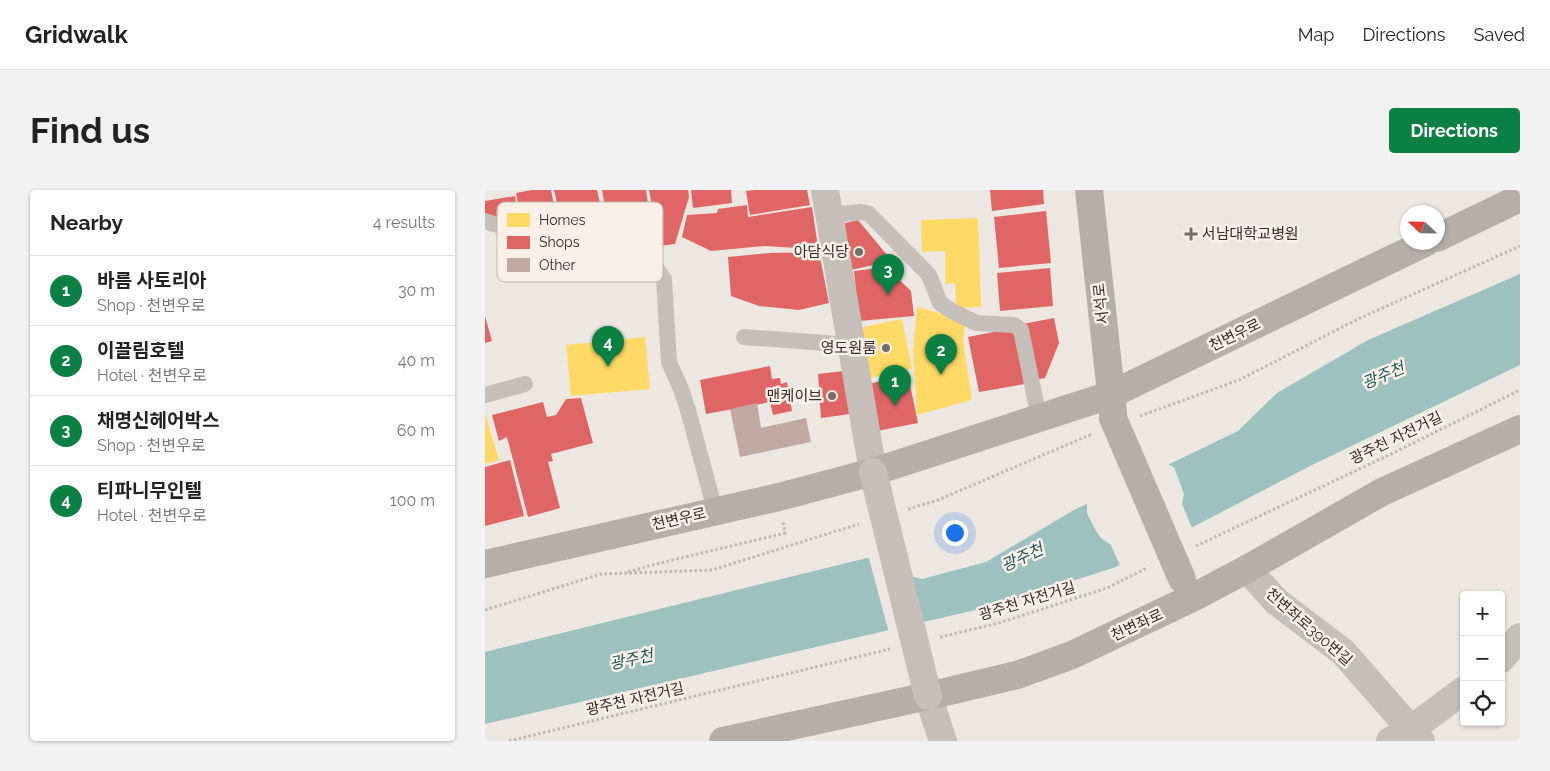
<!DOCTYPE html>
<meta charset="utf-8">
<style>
body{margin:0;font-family:Raleway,"Noto Sans KR",sans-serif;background:#f2f2f2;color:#222}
.controls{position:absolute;right:15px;bottom:15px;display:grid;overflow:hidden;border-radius:5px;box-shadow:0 1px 4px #0004}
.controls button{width:45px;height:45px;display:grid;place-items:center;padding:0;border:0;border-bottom:1px solid #e0e0e0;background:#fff;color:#222;font:25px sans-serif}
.compass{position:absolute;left:915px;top:15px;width:45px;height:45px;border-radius:50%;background:#fff;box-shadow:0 1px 4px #0004;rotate:292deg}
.you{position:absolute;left:469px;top:342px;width:18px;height:18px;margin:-12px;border:4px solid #fff;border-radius:50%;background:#1a73e8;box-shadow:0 0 0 8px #1a73e833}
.badge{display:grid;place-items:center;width:32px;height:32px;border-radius:50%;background:#0b8043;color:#fff;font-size:16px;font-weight:700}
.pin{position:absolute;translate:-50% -41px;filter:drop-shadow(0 1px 2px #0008)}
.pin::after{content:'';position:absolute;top:26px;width:18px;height:15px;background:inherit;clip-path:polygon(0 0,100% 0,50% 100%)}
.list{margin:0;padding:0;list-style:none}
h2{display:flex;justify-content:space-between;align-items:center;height:65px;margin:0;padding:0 20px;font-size:21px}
h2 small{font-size:16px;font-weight:400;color:#767676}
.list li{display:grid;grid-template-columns:32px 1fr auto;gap:15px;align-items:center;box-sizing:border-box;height:70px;padding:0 20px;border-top:1px solid #e0e0e0}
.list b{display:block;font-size:19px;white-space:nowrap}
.list p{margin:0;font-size:16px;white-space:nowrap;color:#767676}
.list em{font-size:16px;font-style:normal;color:#767676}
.icon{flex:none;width:28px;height:28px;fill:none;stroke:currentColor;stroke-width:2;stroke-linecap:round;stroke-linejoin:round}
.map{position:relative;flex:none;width:1035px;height:551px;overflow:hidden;border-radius:5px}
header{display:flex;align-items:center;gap:30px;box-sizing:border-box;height:70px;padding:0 25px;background:#fff;border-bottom:1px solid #e0e0e0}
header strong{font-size:24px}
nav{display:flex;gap:28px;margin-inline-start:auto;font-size:18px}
.intro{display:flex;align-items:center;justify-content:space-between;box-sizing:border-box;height:120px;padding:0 30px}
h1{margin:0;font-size:35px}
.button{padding:12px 22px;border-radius:5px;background:#0b8043;color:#fff;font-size:18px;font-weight:700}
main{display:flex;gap:30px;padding:0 30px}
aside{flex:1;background:#fff;border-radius:5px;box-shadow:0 1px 4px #0004}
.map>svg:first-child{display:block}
.water{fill:#9cc1bf}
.pier{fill:#ede7e1}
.homes{fill:#ffd966}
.shops{fill:#e06666}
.building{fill:#c1a9a2}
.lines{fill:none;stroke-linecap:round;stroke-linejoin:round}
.path{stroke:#bfb7b1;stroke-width:3;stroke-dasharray:2.5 2.5;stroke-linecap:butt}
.lane{stroke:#c6beb9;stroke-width:16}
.street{stroke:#c6beb9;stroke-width:28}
.secondary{stroke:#b7aea9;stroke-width:28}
.street-bridge{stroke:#c6beb9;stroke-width:28}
.secondary-bridge{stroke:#b7aea9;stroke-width:28}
.poi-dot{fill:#776d68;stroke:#faf0e7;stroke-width:2}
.labels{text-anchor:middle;stroke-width:5;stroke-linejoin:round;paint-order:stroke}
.poi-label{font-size:15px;fill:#372b27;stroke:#faf0e7;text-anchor:end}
.street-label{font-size:15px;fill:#372b27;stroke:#faf0e7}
.water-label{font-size:16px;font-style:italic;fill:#1b5a5a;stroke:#faf0e7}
.key{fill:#faf0e7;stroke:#c0b5ad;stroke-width:1}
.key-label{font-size:14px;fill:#372b27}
</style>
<header>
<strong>Gridwalk</strong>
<nav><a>Map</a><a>Directions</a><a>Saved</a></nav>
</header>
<div class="intro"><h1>Find us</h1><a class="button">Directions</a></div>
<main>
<aside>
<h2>Nearby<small>4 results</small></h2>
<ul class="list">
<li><span class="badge">1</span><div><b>바름 사토리아</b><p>Shop · 천변우로</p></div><em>30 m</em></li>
<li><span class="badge">2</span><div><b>이끌림호텔</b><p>Hotel · 천변우로</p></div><em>40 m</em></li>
<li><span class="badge">3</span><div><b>채명신헤어박스</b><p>Shop · 천변우로</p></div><em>60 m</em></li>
<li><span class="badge">4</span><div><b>티파니무인텔</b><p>Hotel · 천변우로</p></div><em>100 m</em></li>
</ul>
</aside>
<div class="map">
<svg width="1035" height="551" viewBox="0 0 1035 551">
<rect width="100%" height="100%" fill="#ede7e1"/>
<!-- water -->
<path class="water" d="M1035,84V175L827,275L631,377L512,415L0,534V462L386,367L425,386L437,389L501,372L589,320L753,241L792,203L883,150Z"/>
<!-- pier -->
<g class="pier">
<path d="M680,273L689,277L699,304L697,314L708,340L636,378L626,355L616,348L611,341L602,323V310Z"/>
<path d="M387,364L399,368L430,437L404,443L383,365Z"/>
</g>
<!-- homes -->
<g class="homes">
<path d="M493,28L496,117L471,118L470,93L460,94V61L437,62L436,30Z"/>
<path d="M432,117L481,130L478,149L487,210L432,225L428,160Z"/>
<path d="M417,129L427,179L384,188L374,138Z"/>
<path d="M160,147L165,199L86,206L81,155Z"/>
<path d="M0,224L14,270L0,274Z"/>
</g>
<!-- shops -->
<g class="shops">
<path d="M47,0H66L71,26L37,32L31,3Z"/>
<path d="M69,0H112L116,18L75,26Z"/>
<path d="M117,0H161L164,20L141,24L120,16Z"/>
<path d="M164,0H203L204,7L190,54L167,57L151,42L169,26Z"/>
<path d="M206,0H246L247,13L208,18Z"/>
<path d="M269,0H322L325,15L265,25L261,1Z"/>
<path d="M505,0H558L559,14L507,21Z"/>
<path d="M30,6L34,32L24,34L0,23V11Z"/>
<path d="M262,15L263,27L327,17L333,57L326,59L280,56L226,61L197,47L202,25L232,23L233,19Z"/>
<path d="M561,21L566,73L514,78L509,27Z"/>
<path d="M373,30L407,71L361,81L352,35Z"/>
<path d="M334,62L344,113L314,120L274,116L246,106L243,67L285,63Z"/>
<path d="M401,77L426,101L429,126L374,131L369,81Z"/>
<path d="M565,78L568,116L515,121L512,83Z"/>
<path d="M0,126L7,151L0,153Z"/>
<path d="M569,128L574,153L560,188L549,190L538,134Z"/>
<path d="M529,138L540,194L494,202L483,147Z"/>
<path d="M285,176L287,189L295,188L296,194L302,192L307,221L288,225L285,212L221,224L215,190Z"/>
<path d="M359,181L365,224L336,228L333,184Z"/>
<path d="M423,185L433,233L392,241L383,194Z"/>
<path d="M96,208L108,253L66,264L68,271L63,272L75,318L43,327L22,247L14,251L7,225L58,212L62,227L71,225L81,209Z"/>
<path d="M25,270L39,326L0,336V277Z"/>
</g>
<!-- building -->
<path class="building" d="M272,213L276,238L321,228L326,252L255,267L245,219Z"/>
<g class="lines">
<!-- path -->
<g class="path">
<path d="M655,226L754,190L873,129L1035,56"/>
<path d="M423,319L453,310L607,244"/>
<path d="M711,356L902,266L1035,200"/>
<path d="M143,382L171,374L300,343L298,332"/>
<path d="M0,420L116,384L227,380L374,334"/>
<path d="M455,447L514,433L622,398L662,378"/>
<path d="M24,551L405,459"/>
</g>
<!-- lane -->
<g class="lane">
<path d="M344,25L377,22L384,24L444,85L455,113L467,121L491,133L529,135L536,140L554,228"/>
<path d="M0,31L25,39L64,31L100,28L111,31L141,48L164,68L179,89L184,172L196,199L203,220L230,320"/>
<path d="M259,147L367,155"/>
<path d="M0,205L40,194"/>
</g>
<!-- street -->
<g class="street">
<path d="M340,0L388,282"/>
<path d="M762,379L792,412L858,462L936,551"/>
<path d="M1016,469L1035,447"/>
<path d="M443,506L458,551"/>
<path d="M905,551L925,540L979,500"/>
</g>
<!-- secondary -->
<g class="secondary">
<path d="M604,0L628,222"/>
<path d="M952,48L1035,8"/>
<path d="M0,374L294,307L388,282L625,205L942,52"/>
<path d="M238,551L443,506L532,485L587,465L709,407L762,379L897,302L1035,239"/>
</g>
<!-- street-bridge -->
<path class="street-bridge" d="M388,282L443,506"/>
<!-- secondary-bridge -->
<path class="secondary-bridge" d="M628,228L697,389"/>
</g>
<!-- markers -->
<g class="poi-dot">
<path d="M703.5 36.5h5v5h5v5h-5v5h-5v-5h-5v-5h5z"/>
<circle cx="374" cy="62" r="5"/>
<circle cx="401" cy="158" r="5"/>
<circle cx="347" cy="206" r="5"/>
</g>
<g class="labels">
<!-- poi labels -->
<g class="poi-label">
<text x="717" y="49" text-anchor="start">서남대학교병원</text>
<text x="364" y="67">아담식당</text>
<text x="391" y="163">영도원룸</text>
<text x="337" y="211">맨케이브</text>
</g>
<!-- street labels -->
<g class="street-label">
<text transform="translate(616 114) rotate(-96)" y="5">서석로</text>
<text transform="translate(750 145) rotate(-26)" y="5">천변우로</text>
<text transform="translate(911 248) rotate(-26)" y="5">광주천 자전거길</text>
<text transform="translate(194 329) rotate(-13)" y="5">천변우로</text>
<text transform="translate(542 411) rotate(-17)" y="5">광주천 자전거길</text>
<text transform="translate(652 435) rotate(-25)" y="5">천변좌로</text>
<text transform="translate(824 437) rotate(41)" y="5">천변좌로390번길</text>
<text transform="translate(150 509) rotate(-13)" y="5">광주천 자전거길</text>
</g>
<!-- water labels -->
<g class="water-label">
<text transform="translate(898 185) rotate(-23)" y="6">광주천</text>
<text transform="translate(537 367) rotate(-25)" y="6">광주천</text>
<text transform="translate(146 469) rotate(-12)" y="6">광주천</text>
</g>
</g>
<!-- legend -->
<rect x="12" y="12" width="166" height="80" rx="8" class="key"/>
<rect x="22" y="23" width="23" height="14" fill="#ffd966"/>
<rect x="22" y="46" width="23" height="13" fill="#e06666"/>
<rect x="22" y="68" width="23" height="14" fill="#c1a9a2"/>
<g class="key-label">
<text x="54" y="35">Homes</text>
<text x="54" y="57">Shops</text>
<text x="54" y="80">Other</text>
</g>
</svg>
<div class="controls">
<button>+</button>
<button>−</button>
<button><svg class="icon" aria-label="locate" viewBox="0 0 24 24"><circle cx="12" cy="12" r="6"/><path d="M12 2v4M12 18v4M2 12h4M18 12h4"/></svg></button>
</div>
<svg class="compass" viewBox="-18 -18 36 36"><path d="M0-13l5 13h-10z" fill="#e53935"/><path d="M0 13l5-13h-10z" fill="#767676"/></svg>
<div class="you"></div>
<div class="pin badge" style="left:410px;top:216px">1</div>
<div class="pin badge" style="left:456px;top:185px">2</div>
<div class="pin badge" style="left:403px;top:105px">3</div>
<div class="pin badge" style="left:123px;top:177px">4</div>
</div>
</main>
